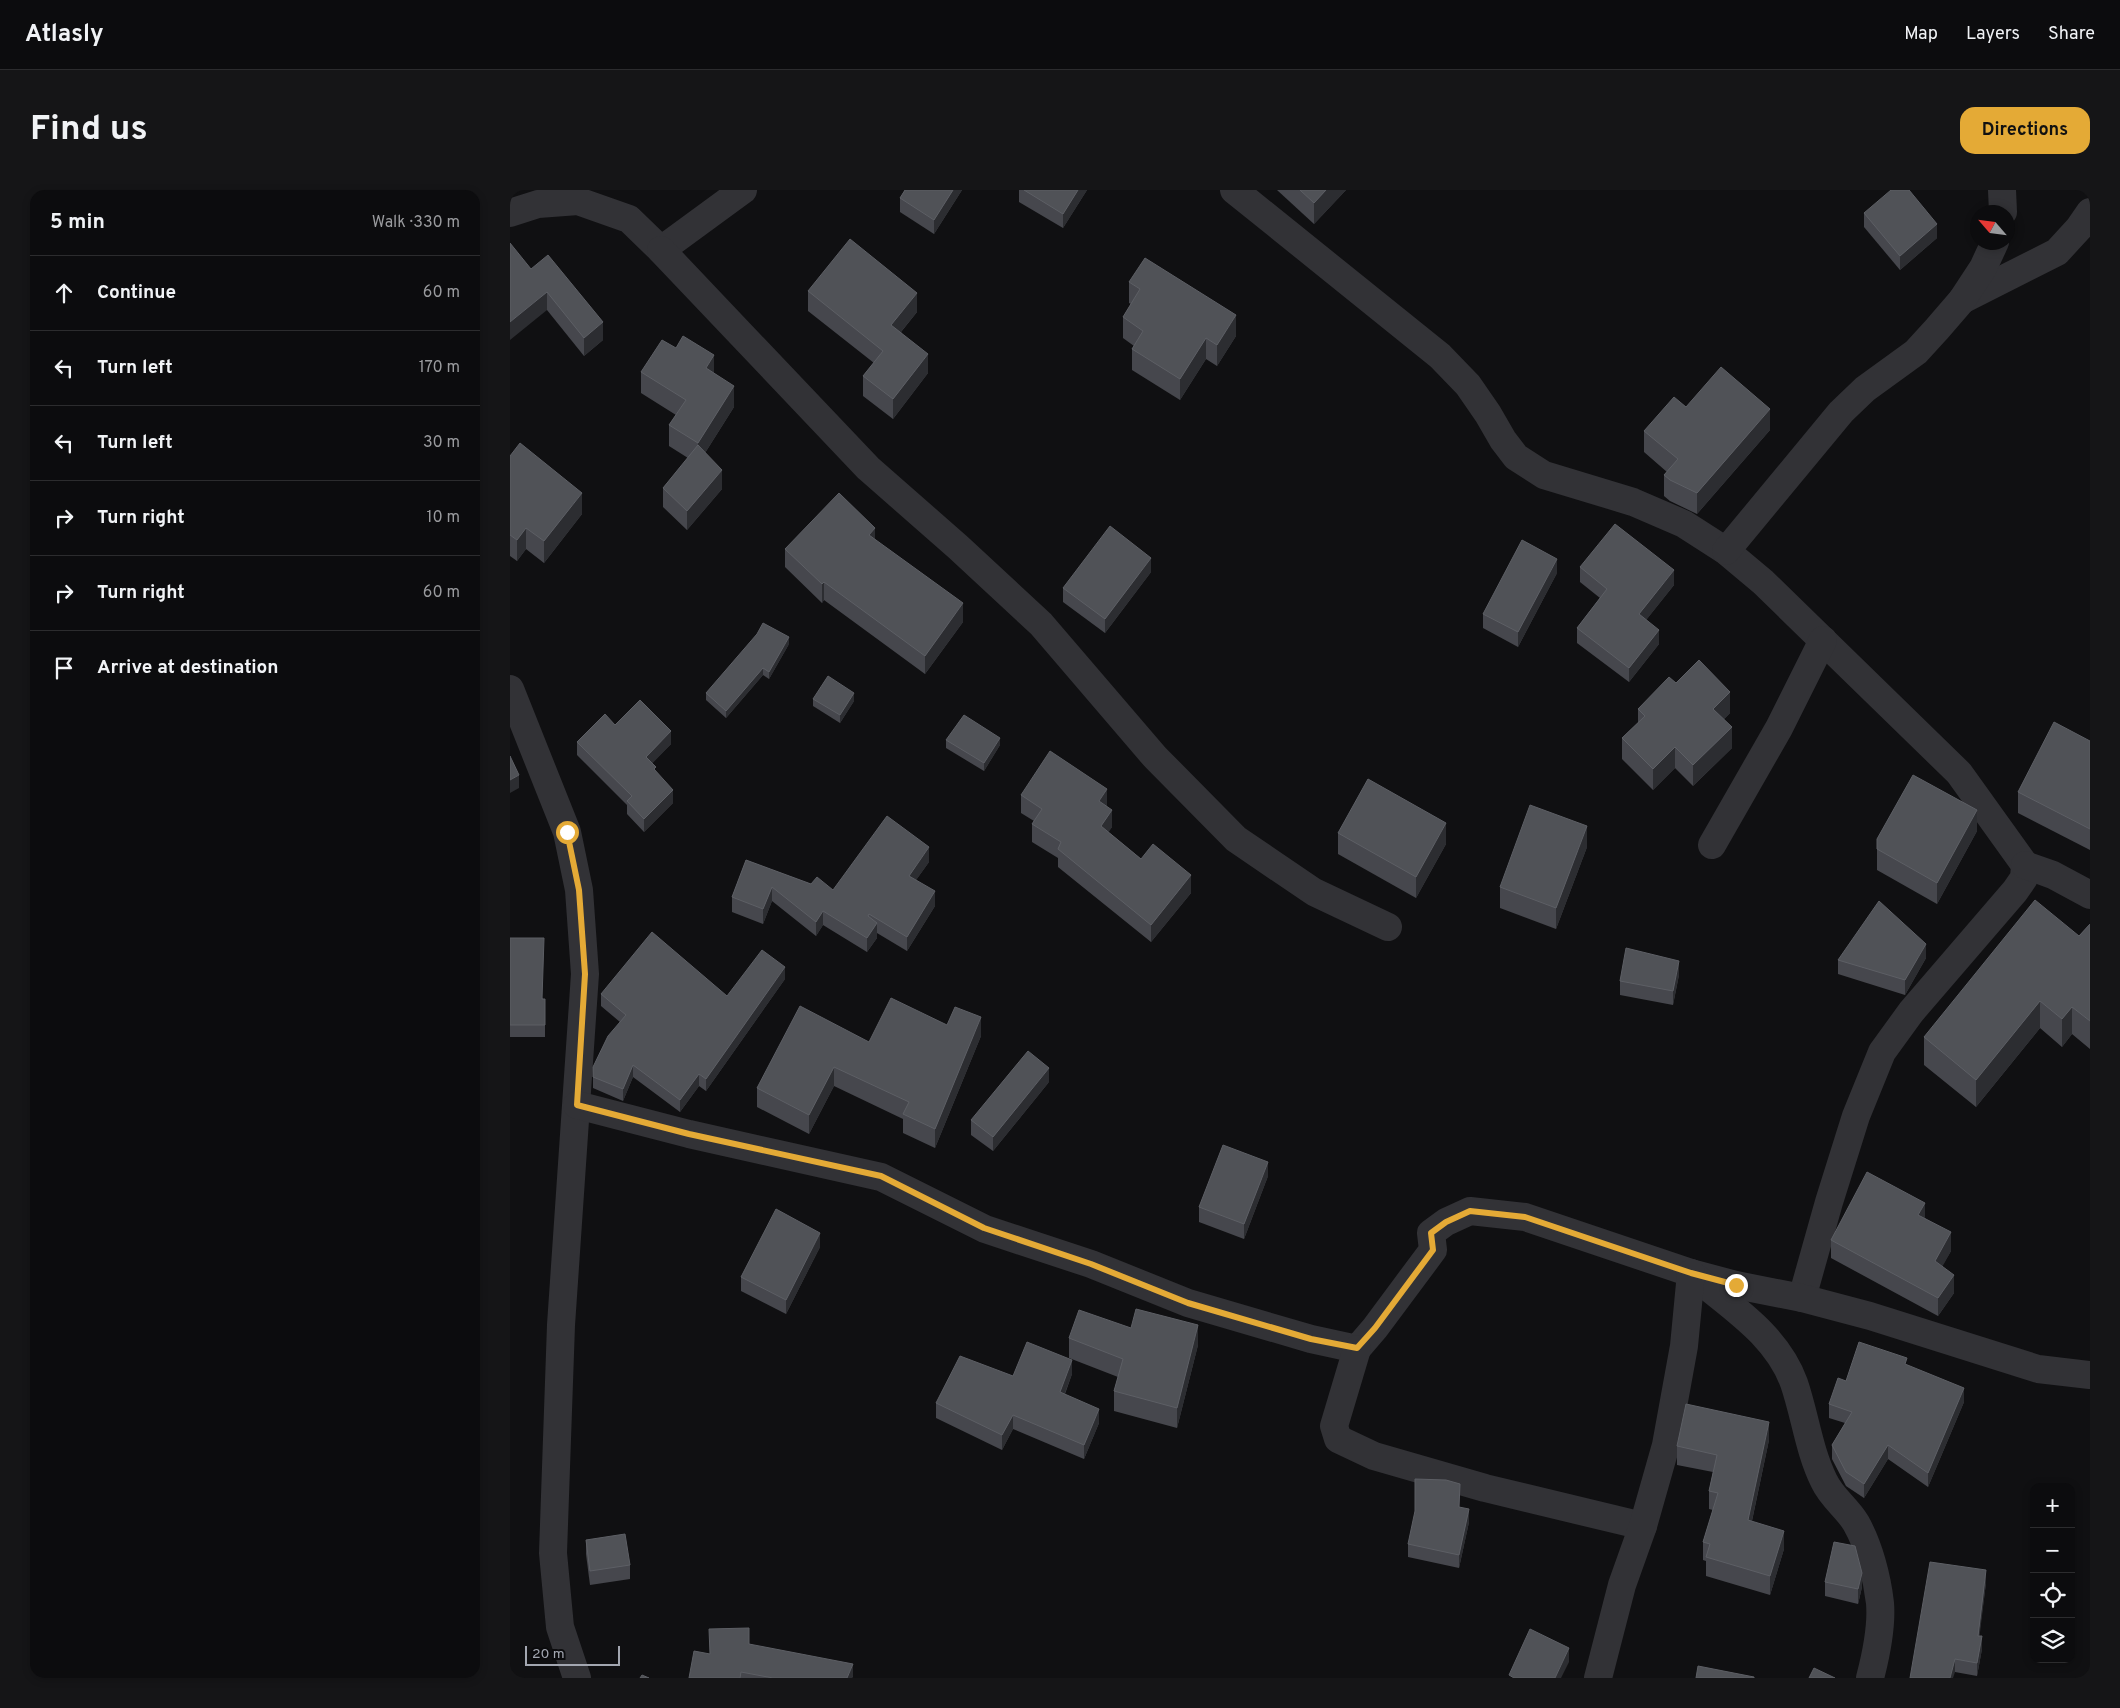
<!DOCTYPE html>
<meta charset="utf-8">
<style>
body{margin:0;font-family:Overpass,sans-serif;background:#151517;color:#f1f3f6}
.controls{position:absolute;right:15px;bottom:15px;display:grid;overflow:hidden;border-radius:10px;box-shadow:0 2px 8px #0003}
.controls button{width:45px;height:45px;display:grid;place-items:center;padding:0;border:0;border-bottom:1px solid #2c2c2e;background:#0c0c0e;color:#f1f3f6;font:25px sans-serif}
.compass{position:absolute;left:1460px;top:15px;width:45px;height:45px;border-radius:50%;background:#0c0c0e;box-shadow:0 2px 8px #0003;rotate:298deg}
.scale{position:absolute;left:15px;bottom:12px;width:95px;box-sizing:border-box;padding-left:5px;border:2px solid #a3a7b1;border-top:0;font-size:14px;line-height:18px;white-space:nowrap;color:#a3a7b1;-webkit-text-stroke:4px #0b0b0d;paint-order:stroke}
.stop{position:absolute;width:15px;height:15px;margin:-11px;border:4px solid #e4aa36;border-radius:50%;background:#fff}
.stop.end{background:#e4aa36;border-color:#fff;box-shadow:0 1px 5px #0008}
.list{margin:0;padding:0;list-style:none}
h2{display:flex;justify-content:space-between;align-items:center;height:65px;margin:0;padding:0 20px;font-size:21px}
h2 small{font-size:16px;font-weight:400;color:#9a9b9e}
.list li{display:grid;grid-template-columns:32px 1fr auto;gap:15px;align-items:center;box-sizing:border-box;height:75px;padding:0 20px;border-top:1px solid #2c2c2e}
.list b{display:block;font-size:19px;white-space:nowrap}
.list em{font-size:16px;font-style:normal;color:#9a9b9e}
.icon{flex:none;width:28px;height:28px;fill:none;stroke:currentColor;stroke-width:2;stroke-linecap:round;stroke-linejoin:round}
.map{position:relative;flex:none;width:1580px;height:1488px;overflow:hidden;border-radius:15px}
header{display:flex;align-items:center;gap:30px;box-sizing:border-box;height:70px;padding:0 25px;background:#0c0c0e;border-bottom:1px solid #2c2c2e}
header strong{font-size:24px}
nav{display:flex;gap:28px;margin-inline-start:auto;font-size:18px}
.intro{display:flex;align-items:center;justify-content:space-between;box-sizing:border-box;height:120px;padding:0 30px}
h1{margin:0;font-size:35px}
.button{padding:12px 22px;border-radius:15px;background:#e4aa36;color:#111;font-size:18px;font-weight:700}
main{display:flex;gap:30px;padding:0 30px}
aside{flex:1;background:#0c0c0e;border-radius:15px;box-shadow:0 2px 8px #0003}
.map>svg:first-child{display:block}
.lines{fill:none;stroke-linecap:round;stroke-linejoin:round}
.minor{stroke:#323236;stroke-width:28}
.wall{fill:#46474d}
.shaded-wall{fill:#2c2d31}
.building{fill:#505257;stroke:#5d5f65}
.route{stroke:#e4aa36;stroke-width:6}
</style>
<header>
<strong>Atlasly</strong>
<nav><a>Map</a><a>Layers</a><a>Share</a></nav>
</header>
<div class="intro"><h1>Find us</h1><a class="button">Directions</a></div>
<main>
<aside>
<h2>5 min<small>Walk · 330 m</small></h2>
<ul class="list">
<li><svg class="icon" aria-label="ahead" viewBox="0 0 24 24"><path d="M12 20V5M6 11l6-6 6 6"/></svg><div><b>Continue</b></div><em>60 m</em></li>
<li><svg class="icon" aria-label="left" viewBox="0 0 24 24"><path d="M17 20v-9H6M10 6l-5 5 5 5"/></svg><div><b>Turn left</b></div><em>170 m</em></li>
<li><svg class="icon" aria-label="left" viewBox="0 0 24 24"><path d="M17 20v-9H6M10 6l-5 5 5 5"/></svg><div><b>Turn left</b></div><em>30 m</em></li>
<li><svg class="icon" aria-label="right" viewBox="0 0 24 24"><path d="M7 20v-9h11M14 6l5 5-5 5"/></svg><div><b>Turn right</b></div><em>10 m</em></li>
<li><svg class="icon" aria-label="right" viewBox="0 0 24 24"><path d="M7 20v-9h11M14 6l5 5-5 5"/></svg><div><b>Turn right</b></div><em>60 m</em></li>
<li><svg class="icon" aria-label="arrive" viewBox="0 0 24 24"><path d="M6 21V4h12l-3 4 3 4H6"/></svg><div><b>Arrive at destination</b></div></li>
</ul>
</aside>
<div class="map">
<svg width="1580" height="1488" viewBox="0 0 1580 1488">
<rect width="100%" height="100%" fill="#101012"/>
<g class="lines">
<!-- minor -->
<g class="minor">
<path d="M724,0L930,166L958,195L978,224L993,250L1006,267L1034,285L1123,312L1174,334L1216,361L1253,392L1449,583L1515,675L1514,688L1505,701L1401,822L1372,862L1346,926L1319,1012L1292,1108"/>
<path d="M1492,0L1493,22"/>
<path d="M0,23L28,14L68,11L119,29L151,60L233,0"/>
<path d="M151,60L358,278L448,357L531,434L645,567L726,649L804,702L878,737"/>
<path d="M1452,110L1547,62L1569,38L1580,22"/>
<path d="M1216,361L1331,222L1355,199L1406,162L1427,139L1452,110L1473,78L1485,52"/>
<path d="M0,499L57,642L69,700L75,784L51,1135L43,1363L50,1437L67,1488"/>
<path d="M1202,655L1269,538L1313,450"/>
<path d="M1515,675L1543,685L1580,705"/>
<path d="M67,915L179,944L371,987L475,1039L581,1074L678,1113L801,1149L847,1159L865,1138L923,1060L921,1043L936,1032L960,1021L1015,1027L1181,1083L1226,1095L1292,1108L1360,1126L1528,1179L1580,1185"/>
<path d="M1188,1089C1224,1119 1267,1146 1284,1193C1295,1225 1299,1261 1314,1291C1322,1308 1337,1318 1346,1333C1359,1356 1367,1387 1370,1413C1372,1437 1366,1465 1360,1488"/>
<path d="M847,1159L824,1236L828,1249L864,1266L975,1298L1133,1336"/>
<path d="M1088,1488L1112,1395L1133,1336L1156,1255L1174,1156L1181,1083"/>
</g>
</g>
<!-- wall -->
<g class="wall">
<path d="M395,0H452L424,44L390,22V8Z"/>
<path d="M509,0H577L553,38L509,12Z"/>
<path d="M767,0H836L804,34Z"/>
<path d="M1354,23L1427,48L1390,80L1354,37Z"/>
<path d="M21,79L93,150L74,166L37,120Z"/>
<path d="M619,92L726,146L707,176L696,169L670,210L622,180V159L624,156L613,148V127L621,114L619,113Z"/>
<path d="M298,101L407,122L391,142L418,183L383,229L353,206V186L364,173L298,121Z"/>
<path d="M131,182L204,183L224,217L195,263L212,299L177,340L153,317V298L178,268L159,256V235L166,225L131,203Z"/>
<path d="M1176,217L1260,240L1187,324L1160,311L1154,306V285L1157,282L1134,262V241Z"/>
<path d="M0,266L72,324L34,373L16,359L7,371L0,366Z"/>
<path d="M365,350L453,432L415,484L314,410L312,413L275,377V359Z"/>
<path d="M1070,377L1164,395L1136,430L1149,454L1119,492L1067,453V438L1090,408L1070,392Z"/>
<path d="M641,382L595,443L553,412V398Z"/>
<path d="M1047,383L1008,457L973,438V424Z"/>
<path d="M279,454L259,489L253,485L216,528L196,510V503Z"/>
<path d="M1166,493L1220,523L1214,529L1222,558L1183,596L1165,578L1143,600L1112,569V548L1128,533V519Z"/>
<path d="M303,509L344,511L330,533L303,516Z"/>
<path d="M105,535L161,554L142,573L146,582L163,613L134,642L117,624V615L67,565V552Z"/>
<path d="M436,550L490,555L474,581L436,558Z"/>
<path d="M1580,551V660L1508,623V602Z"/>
<path d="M511,605L597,616L602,637L598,642L631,669L681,703L641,752L548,677V668L522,652V634L524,631L511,623Z"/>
<path d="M1467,641L1427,714L1367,680V649Z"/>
<path d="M828,643L936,654L906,708L828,664Z"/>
<path d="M1077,657L1046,739L990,718V697Z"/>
<path d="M236,670L301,694L323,700L419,672L406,690L425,716L397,761L367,743V748L357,762L313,735L306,746L262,711L253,734L222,722V707Z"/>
<path d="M1580,734V859L1562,844L1552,857L1530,838L1466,917L1414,875V847L1569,746Z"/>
<path d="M0,748L33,809H35V847H0Z"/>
<path d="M1416,768L1395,805L1328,784V770Z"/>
<path d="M1169,785L1163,815L1110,805V791Z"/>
<path d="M275,789L196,901L189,896L170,922L123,887L113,911L83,898V887L110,832L91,816V804L217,806Z"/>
<path d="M437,835L471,846L425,958L393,943V929L324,896L299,944L247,917V898L359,852Z"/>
<path d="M539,892L483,961L461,945V930Z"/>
<path d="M758,986L734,1049L689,1032V1017Z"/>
<path d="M1415,1028L1441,1061L1432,1076L1444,1103L1428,1126L1321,1068V1050Z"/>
<path d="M310,1057L276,1124L231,1101V1087Z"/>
<path d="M621,1138L688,1155L667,1238L604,1221V1201L608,1187L559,1168V1148Z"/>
<path d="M1397,1175L1454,1212L1418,1297L1378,1269L1354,1308L1336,1296L1322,1269V1255L1335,1233L1319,1228V1214L1336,1191Z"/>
<path d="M562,1184L555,1204L589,1233L574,1269L503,1239L492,1260L426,1228V1213L503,1186Z"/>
<path d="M1259,1250L1242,1331L1274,1359L1260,1405L1196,1386V1371L1193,1370V1352L1203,1320L1199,1319V1301L1203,1282L1167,1275V1256Z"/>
<path d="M950,1317L959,1332L949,1378L898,1367V1354Z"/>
<path d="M76,1350L120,1375V1389L80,1395L76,1364Z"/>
<path d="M1315,1392L1352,1397L1348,1414L1315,1406Z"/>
<path d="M1476,1393L1469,1446L1472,1459L1467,1486L1445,1482L1400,1488Z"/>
<path d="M239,1454L343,1486L342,1488H179L199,1464Z"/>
</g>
<!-- shaded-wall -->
<g class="shaded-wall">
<path d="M443,0H452L424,44V30Z"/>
<path d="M568,0H577L553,38V24Z"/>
<path d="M816,0H836L804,34V13Z"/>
<path d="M1427,34V48L1390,80V66Z"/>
<path d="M37,102V120L0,150V132Z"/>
<path d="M407,103V122L381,154V135Z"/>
<path d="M726,125V146L707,176V155Z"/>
<path d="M93,132V150L74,166V148Z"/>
<path d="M696,148V169L670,210V189Z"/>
<path d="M418,164V183L383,229V209Z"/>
<path d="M204,165V187L196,178Z"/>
<path d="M224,196V217L188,274V253Z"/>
<path d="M1260,219V240L1187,324V303Z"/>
<path d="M212,280V299L177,340V321Z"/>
<path d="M72,303V324L34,373V351Z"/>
<path d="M16,338V359L7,371V350Z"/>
<path d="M365,338V356L359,345Z"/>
<path d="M641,368V382L595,443V429Z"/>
<path d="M1047,369V383L1008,457V442Z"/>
<path d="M1164,380V395L1129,439V424Z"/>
<path d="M314,392V410L312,413V394Z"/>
<path d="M453,413V432L415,484V466Z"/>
<path d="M1149,440V454L1119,492V478Z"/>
<path d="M279,447V454L259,489V482Z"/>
<path d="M253,478V485L216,528V521Z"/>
<path d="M1220,502V523L1203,540V519Z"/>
<path d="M344,503V511L330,533V525Z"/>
<path d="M1222,537V558L1183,596V575Z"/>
<path d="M161,541V554L136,580V567Z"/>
<path d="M490,548V555L474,581V573Z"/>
<path d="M1165,557V578L1143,600V579Z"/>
<path d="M9,585V598L0,603V590Z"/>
<path d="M597,599V617L589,611Z"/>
<path d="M163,600V613L134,642V629Z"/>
<path d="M602,620V637L591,654V636Z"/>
<path d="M1467,620V641L1427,714V693Z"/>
<path d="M936,633V654L906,708V687Z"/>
<path d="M1077,636V657L1046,739V718Z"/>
<path d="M419,657V672L399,700V686Z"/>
<path d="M681,685V703L641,752V735Z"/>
<path d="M262,697V711L253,734V719Z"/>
<path d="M425,701V716L397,761V747Z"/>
<path d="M313,721V735L306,746V732Z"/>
<path d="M367,733V748L357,762V748Z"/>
<path d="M1416,754V768L1395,805V790Z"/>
<path d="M1169,771V785L1163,815V801Z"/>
<path d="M275,777V789L196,901V889Z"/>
<path d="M1530,811V838L1466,917V890Z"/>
<path d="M1562,817V844L1552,857V829Z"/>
<path d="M471,827V846L425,958V939Z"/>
<path d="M123,875V887L113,911V899Z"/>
<path d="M324,877V896L299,944V925Z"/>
<path d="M539,878V892L483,961V947Z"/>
<path d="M189,884V896L170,922V910Z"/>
<path d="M758,972V986L734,1049V1034Z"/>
<path d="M1415,1013V1032L1408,1025Z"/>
<path d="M1441,1042V1061L1425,1090V1071Z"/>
<path d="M310,1043V1057L276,1124V1110Z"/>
<path d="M1444,1085V1103L1428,1126V1108Z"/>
<path d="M688,1135V1155L667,1238V1218Z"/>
<path d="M562,1170V1184L550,1216V1202Z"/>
<path d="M1454,1198V1212L1418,1297V1283Z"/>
<path d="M589,1219V1233L574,1269V1255Z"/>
<path d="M503,1225V1239L492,1260V1245Z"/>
<path d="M1259,1232V1250L1238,1349V1330Z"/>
<path d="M1378,1255V1269L1354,1308V1294Z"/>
<path d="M959,1319V1332L949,1378V1365Z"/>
<path d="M1274,1341V1359L1260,1405V1386Z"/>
<path d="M1476,1380V1393L1468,1459V1446Z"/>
<path d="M1352,1383V1397L1348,1414V1399Z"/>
<path d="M1472,1446V1459L1467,1486V1473Z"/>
<path d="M1059,1458V1472L1051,1488H1045Z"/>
<path d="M1445,1469V1482L1443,1488H1440Z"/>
<path d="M343,1474V1486L342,1488H337Z"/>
</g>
<!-- building -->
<g class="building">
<path d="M395,0H443L424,30L390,8Z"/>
<path d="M514,0H568L553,24Z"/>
<path d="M790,0H816L804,13Z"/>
<path d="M1381,0H1399L1427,34L1390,66L1354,23Z"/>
<path d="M340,49L407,103L381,135L418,164L383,209L353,186L373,161L298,101Z"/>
<path d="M0,53L21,79L38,65L93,132L74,148L37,102L0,132Z"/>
<path d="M635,68L726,125L707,155L696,148L670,189L622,159L633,141L613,127L630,99L619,92Z"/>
<path d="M173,146L204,165L196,178L224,196L188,253L159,235L176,210L131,182L152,150L166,158Z"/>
<path d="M1211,177L1260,219L1187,303L1160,290L1154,285L1168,269L1134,241L1164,207L1176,217Z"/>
<path d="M10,253L72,303L34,351L16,338L7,350L0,345V266Z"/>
<path d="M188,255L212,280L177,321L153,298Z"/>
<path d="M329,303L365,338L359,345L453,413L415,466L314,392L312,394L275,359Z"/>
<path d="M1105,334L1164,380L1129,424L1149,440L1119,478L1067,438L1097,399L1070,377Z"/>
<path d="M600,336L641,368L595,429L553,398Z"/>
<path d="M1012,350L1047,369L1008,442L973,424Z"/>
<path d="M253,433L279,447L259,482L253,478L216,521L196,503L247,444Z"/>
<path d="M1189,470L1220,502L1203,519L1222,537L1183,575L1165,557L1143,579L1112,548L1135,526L1128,519L1159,487L1166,493Z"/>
<path d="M318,486L344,503L330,525L303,509Z"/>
<path d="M130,510L161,541L136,567L146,577L144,579L163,600L134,629L117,611L122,606L67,552L95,524L105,535Z"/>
<path d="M454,525L490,548L474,573L436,550Z"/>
<path d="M1544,532L1580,551V639L1508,602Z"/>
<path d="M540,561L597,599L589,611L602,620L591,636L631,669L643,654L681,685L641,735L548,659L551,652L522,634L532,619L511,605Z"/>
<path d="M0,566L9,585L0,590Z"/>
<path d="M1403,585L1467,620L1427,693L1367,659V649Z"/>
<path d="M858,589L936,633L906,687L828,643Z"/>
<path d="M1020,615L1077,636L1046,718L990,697Z"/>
<path d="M377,626L419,657L399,686L425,701L397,747L359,724L358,726L367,733L357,748L313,721L306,732L262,697L253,719L222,707L236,670L301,694L307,687L323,700Z"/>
<path d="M1525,710L1569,746L1580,734V831L1562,817L1552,829L1530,811L1466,890L1414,847Z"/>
<path d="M1369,711L1416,754L1395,790L1328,770Z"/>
<path d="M142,742L217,806L252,760L275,777L196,889L189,884L170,910L123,875L113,899L83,887V877L98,846L116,825L91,804Z"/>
<path d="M0,748H34L32,809H35V835H0Z"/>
<path d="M1116,758L1169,771L1163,801L1110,791Z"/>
<path d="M381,808L437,835L445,817L471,827L425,939L393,924L399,912L324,877L299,925L247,898L290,816L359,852Z"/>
<path d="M518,861L539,878L483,947L461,930Z"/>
<path d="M713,955L758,972L734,1034L689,1017Z"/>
<path d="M1357,982L1415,1013L1408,1025L1441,1042L1425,1071L1444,1085L1428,1108L1321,1050Z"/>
<path d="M266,1019L310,1043L276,1110L231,1087Z"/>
<path d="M626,1119L688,1135L667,1218L604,1201L613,1169L559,1148L569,1120L621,1138Z"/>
<path d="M517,1152L562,1170L550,1202L589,1219L574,1255L503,1225L492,1245L426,1213L450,1166L503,1186Z"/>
<path d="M1349,1152L1397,1168L1395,1174L1454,1198L1418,1283L1378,1255L1354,1294L1336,1282L1322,1255L1342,1222L1319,1214L1328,1188L1336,1191Z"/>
<path d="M1176,1214L1259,1232L1238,1330L1274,1341L1260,1386L1196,1367L1200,1354L1193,1352L1208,1303L1199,1301L1207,1265L1167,1256Z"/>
<path d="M905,1289L936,1290L950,1294L949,1317L959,1319L949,1365L898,1354L905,1321Z"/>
<path d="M115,1344L120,1375L80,1381L76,1350Z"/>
<path d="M1324,1352L1345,1356L1352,1383L1348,1399L1315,1392Z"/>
<path d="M1420,1372L1476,1380L1468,1446H1472L1467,1473L1445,1469L1440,1488H1400Z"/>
<path d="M239,1438V1454L343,1474L337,1488H263L231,1482L230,1488H179L184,1461L200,1464L199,1439Z"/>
<path d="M1020,1439L1059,1458L1045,1488H1004L999,1485Z"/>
<path d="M1188,1476L1244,1487V1488H1186Z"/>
<path d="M1304,1478L1325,1488H1299Z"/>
<path d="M132,1485L139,1488H130Z"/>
</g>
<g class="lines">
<!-- route -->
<path class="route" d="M57,642L69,700L75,784L67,915L179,944L371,986L474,1038L581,1074L678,1113L801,1149L847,1158L865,1138L923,1060L921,1043L936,1032L960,1021L1015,1027L1181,1083L1226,1095"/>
</g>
</svg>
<div class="controls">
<button>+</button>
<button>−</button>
<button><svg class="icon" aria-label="locate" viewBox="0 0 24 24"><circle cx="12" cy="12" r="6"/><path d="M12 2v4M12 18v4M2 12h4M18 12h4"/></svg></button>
<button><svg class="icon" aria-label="layers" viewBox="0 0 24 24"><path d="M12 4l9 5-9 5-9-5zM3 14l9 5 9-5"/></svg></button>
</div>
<svg class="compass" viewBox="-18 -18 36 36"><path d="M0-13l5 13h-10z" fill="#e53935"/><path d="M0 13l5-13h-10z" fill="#9a9b9e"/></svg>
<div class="scale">20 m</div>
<div class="stop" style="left:57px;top:642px"></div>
<div class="stop end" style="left:1226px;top:1095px"></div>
</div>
</main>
